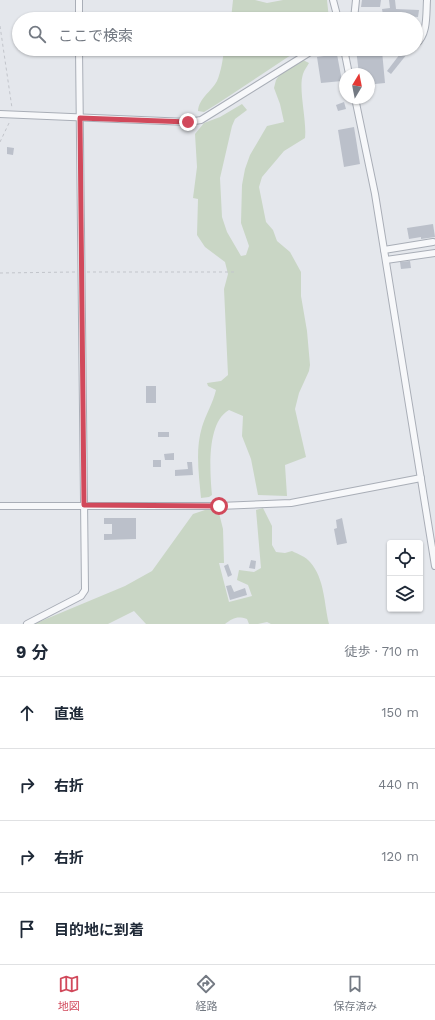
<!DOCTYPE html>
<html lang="ja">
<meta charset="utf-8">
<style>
body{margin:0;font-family:"Work Sans","Noto Sans JP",sans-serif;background:#f6f6f7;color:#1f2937}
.controls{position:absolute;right:12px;bottom:12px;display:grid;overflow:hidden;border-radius:4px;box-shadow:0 1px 3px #0004}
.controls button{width:36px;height:36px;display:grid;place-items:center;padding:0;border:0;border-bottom:1px solid #e0e1e3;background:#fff;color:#1f2937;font:20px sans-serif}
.compass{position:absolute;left:339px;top:68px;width:36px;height:36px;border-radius:50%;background:#fff;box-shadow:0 1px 3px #0004;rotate:10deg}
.stop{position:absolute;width:12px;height:12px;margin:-9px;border:3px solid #d1495b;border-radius:50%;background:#fff}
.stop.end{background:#d1495b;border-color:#fff;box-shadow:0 1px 4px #0008}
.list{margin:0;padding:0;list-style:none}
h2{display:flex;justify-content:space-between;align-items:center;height:52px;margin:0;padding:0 16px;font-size:17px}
h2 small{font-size:13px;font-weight:400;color:#747a83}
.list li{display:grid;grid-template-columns:26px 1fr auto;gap:12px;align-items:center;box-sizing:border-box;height:72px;padding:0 16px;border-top:1px solid #e0e1e3}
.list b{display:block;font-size:15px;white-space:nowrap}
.list em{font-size:13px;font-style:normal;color:#747a83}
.icon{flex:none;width:22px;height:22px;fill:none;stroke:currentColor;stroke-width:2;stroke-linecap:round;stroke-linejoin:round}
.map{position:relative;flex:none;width:435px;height:624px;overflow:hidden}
.search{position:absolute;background:#fff;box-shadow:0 1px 3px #0004;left:12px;right:12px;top:12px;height:44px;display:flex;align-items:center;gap:10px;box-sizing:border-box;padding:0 14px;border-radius:22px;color:#747a83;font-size:15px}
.sheet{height:340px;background:#fff}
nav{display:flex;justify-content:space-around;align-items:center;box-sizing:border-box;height:56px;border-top:1px solid #e0e1e3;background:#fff;font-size:11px;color:#747a83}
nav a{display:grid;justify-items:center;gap:2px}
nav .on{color:#d1495b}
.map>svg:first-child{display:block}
.green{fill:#c9d6c5}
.building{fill:#bbc0ca}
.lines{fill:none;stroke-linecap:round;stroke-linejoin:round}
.minor-casing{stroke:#a9aeb7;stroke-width:8}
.path{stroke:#c2c5cb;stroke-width:1;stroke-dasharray:3 3;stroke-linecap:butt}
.minor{stroke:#f7f8fa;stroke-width:6}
.route{stroke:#d1495b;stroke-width:5}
</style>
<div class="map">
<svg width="435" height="624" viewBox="0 0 435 624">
<rect width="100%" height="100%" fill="#e4e7ec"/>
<!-- green -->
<g class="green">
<path d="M233,0H255L267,3L283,0H327L329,19H231Z"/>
<path d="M224,49H300L217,104L204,112L198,111C199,98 211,92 217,81C221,72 223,59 224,49Z"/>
<path d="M303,60L309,63C307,67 304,70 303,74C298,89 307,120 305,138L284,151L262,177L259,187L266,222L273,230L277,241L290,252L301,272V296L307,331L310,365L309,371L299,393L295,409L306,457L285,465L287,496L258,495L251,459L242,436L243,416L229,410C206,423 210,472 212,495L209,497L201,498C199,475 195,450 202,427C206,414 213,403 216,390L208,386L207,383L221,381L228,375L224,289L228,274L225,262L205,247L197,235L198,199L193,198L197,167L195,134L204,123L220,117L242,104L247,110L235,119L232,126L220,178L222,217L227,232L241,256L246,255L249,246L241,223L242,185L245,169L250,155L267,126L284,122L280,104L274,88L276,80L280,74Z"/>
<path d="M263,508L272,526V545L276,552L285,553L292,551C298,554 306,557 310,562C325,579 324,604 329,624H271L267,622L258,624H249L247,619C237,616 233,618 225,624H146L134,611L108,624H34L125,586L152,571L193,514L208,509L219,513L223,529L224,563H219L229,602L252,596L248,585L237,580L239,570L254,572L261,568L256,510Z"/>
</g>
<!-- building -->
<g class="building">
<path d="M362,0H381L380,7H361Z"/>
<path d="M389,0H395L396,9L419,10L418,17L404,16V14L383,15L382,9L390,8Z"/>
<path d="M329,49H336L342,81L321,83L317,57L324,56V53L330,52Z"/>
<path d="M356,49L372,50V52L382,51L385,83L375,84V90L370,91L369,74H359Z"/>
<path d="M403,50L407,54L391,74L387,71Z"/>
<path d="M344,102L346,109L338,111L336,105Z"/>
<path d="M354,127L360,164L344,167L338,130Z"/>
<path d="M7,147L14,148L13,155L7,154Z"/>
<path d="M433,224L435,237L421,239V237L409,239L407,228Z"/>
<path d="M410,261L411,268L401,269L400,262Z"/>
<rect x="146" y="386" width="10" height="17"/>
<rect x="158" y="432" width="11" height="5"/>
<path d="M174,453V460H165L164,454Z"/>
<rect x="153" y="460" width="8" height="7"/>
<path d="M187,462H192L193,475L175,476V470L188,469Z"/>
<path d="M104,518H136V539L104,540V534H112V524H104Z"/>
<path d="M342,518L347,543L337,545L334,529L337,528L336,520Z"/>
<path d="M251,560L256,561L255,569L249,568Z"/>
<path d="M228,564L232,575L228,577L224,566Z"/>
<path d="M231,585L234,592L245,588L247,595L230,600L226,586Z"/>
</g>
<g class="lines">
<defs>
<g id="minor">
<path d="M79,0V19"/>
<path d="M333,0L338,19"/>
<path d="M354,19L356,0"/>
<path d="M416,44C428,34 426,15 427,0"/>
<path d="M344,49L349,74"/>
<path d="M355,98L375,194L435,566"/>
<path d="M0,114L188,122L201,120L315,49"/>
<path d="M384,250L433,242"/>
<path d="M386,260L435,253"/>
<path d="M0,506H219L291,503L421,478"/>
<path d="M27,624L81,596L85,590L79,49"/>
</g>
</defs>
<!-- minor casing -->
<use href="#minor" class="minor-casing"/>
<!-- path -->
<g class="path">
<path d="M0,26L12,108"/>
<path d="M0,142L10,121"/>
<path d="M87,272H236"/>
<path d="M0,273L75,272"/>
</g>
<!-- minor -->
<use href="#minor" class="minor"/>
</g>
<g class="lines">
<!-- route -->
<path class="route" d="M188,122L80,118L84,505L219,506"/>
</g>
</svg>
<div class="controls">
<button><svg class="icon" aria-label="locate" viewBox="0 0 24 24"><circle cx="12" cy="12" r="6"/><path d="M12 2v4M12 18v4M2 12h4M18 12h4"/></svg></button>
<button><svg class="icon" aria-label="layers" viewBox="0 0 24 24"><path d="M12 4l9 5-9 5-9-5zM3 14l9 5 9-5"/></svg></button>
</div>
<svg class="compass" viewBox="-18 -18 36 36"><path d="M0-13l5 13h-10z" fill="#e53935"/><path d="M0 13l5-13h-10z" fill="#747a83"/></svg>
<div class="stop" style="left:219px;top:506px"></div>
<div class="stop end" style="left:188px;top:122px"></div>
<div class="search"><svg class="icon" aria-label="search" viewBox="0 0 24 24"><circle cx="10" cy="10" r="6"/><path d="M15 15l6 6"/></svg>ここで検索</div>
</div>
<section class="sheet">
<h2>9 分<small>徒歩 · 710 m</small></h2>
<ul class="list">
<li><svg class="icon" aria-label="ahead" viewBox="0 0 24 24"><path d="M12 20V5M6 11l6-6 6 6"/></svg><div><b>直進</b></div><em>150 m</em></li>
<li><svg class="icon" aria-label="right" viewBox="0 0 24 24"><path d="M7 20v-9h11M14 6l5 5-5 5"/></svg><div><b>右折</b></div><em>440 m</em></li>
<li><svg class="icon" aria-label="right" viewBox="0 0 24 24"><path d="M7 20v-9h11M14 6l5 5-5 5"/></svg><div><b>右折</b></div><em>120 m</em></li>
<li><svg class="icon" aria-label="arrive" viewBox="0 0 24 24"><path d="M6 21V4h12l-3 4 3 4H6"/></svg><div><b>目的地に到着</b></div></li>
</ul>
</section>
<nav>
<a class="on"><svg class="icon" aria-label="map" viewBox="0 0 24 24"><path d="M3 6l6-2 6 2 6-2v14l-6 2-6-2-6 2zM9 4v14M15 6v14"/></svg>地図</a>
<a><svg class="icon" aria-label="directions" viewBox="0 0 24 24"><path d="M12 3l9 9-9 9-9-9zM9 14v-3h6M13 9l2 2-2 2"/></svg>経路</a>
<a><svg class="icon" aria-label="saved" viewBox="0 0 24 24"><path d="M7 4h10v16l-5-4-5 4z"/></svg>保存済み</a>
</nav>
